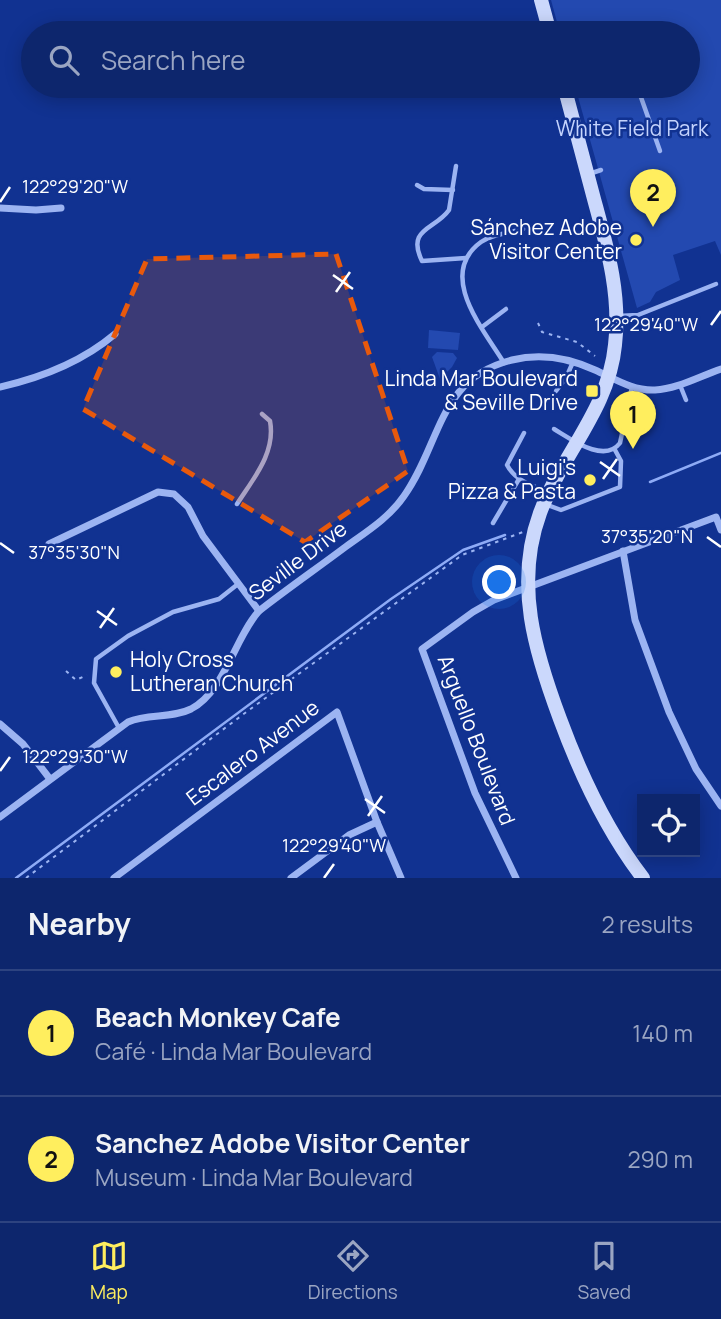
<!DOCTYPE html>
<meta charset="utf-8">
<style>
body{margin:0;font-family:Manrope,sans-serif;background:#162e72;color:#f1f3f6}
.controls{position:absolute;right:21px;bottom:21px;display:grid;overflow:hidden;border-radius:0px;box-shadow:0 4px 18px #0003}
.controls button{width:63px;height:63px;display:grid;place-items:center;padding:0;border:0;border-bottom:2px solid #2d4380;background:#0d266d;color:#f1f3f6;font:35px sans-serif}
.you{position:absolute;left:500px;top:583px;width:24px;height:24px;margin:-18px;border:5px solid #fff;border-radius:50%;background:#1a73e8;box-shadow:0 0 0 10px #1a73e833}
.badge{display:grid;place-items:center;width:46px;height:46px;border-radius:50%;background:#ffee5e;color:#111;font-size:23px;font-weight:700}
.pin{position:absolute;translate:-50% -58px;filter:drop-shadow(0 2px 4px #0008)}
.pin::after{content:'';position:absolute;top:37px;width:24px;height:21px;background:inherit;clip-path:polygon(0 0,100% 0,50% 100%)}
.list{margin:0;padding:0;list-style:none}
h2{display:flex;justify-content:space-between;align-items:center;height:91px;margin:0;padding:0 28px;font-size:30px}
h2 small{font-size:23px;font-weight:400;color:#9aa5c2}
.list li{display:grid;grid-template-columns:46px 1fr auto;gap:21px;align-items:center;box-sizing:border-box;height:126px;padding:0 28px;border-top:2px solid #2d4380}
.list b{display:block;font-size:26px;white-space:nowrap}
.list p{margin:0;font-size:23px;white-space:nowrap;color:#9aa5c2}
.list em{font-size:23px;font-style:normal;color:#9aa5c2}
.icon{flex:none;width:38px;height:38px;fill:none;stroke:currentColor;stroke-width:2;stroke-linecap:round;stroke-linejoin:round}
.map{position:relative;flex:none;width:721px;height:878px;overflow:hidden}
.search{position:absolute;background:#0d266d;box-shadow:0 4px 18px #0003;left:21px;right:21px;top:21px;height:77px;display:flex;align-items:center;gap:18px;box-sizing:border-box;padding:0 24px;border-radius:38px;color:#9aa5c2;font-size:26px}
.sheet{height:343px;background:#0d266d}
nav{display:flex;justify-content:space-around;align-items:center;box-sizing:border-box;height:98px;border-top:2px solid #2d4380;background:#0d266d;font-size:19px;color:#9aa5c2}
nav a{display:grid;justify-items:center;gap:4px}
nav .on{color:#ffee5e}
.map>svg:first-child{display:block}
.green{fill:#2349b0}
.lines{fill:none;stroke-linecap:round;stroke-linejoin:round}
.stream{stroke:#8eabf6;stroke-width:2.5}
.path{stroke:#9cb4f2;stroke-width:2;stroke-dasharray:3.5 5;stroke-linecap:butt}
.lane{stroke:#9cb4f2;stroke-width:4.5}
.street{stroke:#9cb4f2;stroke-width:7}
.secondary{stroke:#cbd8fc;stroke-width:14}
.marked{fill:#e8590c;fill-opacity:0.2;stroke:#e8590c;stroke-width:5;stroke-dasharray:14 9;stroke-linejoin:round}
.ticks{fill:none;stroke:#fff;stroke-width:2.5}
.poi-dot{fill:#ffee5e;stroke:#113291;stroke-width:2.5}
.labels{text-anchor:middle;stroke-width:5;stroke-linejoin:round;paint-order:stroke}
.park-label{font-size:21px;fill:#c4d3fd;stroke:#113291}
.poi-label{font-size:21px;fill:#fff;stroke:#113291;text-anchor:end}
.street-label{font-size:21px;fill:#fff;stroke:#113291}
.ticks-label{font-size:18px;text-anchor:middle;fill:#fff;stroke:#113291;stroke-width:5;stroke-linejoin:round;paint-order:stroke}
</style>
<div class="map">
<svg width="721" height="878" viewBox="0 0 721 878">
<rect width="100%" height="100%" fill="#113291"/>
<!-- green -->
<g class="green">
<path d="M551,0H721V255L715,241L673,255L680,280L656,292L650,302L637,308L575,86H688V33H560Z"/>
<path d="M429,330L460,333L458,350L428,348Z"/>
<path d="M437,352L453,353L457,358L452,367L440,379L432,357Z"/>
</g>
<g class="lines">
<!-- stream -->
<g class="stream">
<path d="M650,482L721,453"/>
<path d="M16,878L391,599L463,550L505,535"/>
</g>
<!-- path -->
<g class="path">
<path d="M538,323L542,332L577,342L595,356"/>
<path d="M66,671L76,680L87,675"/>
<path d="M26,878L245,713L462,555L523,532"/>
</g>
<!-- lane -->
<g class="lane">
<path d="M637,86L660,151"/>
<path d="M456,166L449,210C435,230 406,228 422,261L466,258"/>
<path d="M589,174L601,170"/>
<path d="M417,185L424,189L453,190"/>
<path d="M618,316L638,315L716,284"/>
<path d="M482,327L506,309"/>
<path d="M504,363C484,330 436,275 481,242C492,234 510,233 523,229"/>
<path d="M680,385L686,400"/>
<path d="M556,391L566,378L573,362"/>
<path d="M554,429C571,439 604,464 620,443L632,387"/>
<path d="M524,433L507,465C515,480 530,485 545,491"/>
<path d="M237,504C253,479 276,453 270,421L262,414"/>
<path d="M545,504L561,510L620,487L621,461L615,450"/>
<path d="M493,523L519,479"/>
<path d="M119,728L94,683L96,659L128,636L173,612L219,599L238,584"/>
</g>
<!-- street -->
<g class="street">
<path d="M0,208L36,210L61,208"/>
<path d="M0,387C40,378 83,361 115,334"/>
<path d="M49,544L158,492L174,494L188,507L203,536L259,611"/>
<path d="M623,551L635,620L669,712L696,769L721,806"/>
<path d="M0,724L23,744L50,779"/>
<path d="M0,817L128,722C148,713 171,719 191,709C225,691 234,639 259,611C287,589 316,569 344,548C366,532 389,518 404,496C441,444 438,378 512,360C541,353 569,358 595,370C615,379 633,391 655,390C677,389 700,376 721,369"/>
<path d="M114,878L337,712L377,822L401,878"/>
<path d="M291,878L349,835L377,822"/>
<path d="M516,878L475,793L422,649L473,612L494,600L716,517L721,530"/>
</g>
<!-- secondary -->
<g class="secondary">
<path d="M541,0L550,33"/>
<path d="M564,86C574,123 584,161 594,199C607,247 621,294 615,345C609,409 562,454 540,513C514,584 535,652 560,719C581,776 606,830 643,878"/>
</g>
</g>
<!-- marked area -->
<path class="marked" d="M336,254L408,471L305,542L83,409L147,259Z"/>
<!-- ticks -->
<path class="ticks" d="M0,202L10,187M333,275L353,289M336,292L350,272M711,325L721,311M600,462L620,476M603,479L617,459M707,537L721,547M0,543L14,553M97,611L117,625M100,628L114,608M0,771L10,757M365,799L385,813M368,816L382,796M324,878L334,864"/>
<!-- markers -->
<g class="poi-dot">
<circle cx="636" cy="240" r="7"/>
<rect x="585" y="384" width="14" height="14" rx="3.5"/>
<circle cx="590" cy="480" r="7"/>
<circle cx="116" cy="672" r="7"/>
</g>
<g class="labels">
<!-- park labels -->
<g class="park-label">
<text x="632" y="136">White Field Park</text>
</g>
<!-- poi labels -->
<g class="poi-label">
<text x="622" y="235">Sánchez Adobe<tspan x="622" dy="24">Visitor Center</tspan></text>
<text x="578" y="386">Linda Mar Boulevard<tspan x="578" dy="24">&amp; Seville Drive</tspan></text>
<text x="576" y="475">Luigi's<tspan x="576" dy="24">Pizza &amp; Pasta</tspan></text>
<text x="130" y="667" text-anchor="start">Holy Cross<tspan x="130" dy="24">Lutheran Church</tspan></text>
</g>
<!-- street labels -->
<g class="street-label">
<text transform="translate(298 561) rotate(-37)" y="7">Seville Drive</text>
<text transform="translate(476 740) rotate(69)" y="7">Arguello Boulevard</text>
<text transform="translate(253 753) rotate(-37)" y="7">Escalero Avenue</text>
</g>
</g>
<g class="ticks-label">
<text x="75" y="193">122°29'20"W</text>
<text x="646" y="331">122°29'40"W</text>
<text x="647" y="543">37°35'20"N</text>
<text x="74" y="559">37°35'30"N</text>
<text x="75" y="763">122°29'30"W</text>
<text x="334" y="852">122°29'40"W</text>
</g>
</svg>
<div class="controls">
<button><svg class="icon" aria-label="locate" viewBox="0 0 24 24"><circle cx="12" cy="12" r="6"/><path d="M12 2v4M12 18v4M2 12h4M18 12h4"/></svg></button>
</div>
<div class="you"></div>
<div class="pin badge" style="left:633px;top:449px">1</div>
<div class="pin badge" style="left:653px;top:227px">2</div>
<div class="search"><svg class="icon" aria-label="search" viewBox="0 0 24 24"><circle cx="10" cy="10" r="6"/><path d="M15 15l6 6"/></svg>Search here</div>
</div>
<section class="sheet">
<h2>Nearby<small>2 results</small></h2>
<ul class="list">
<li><span class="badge">1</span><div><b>Beach Monkey Cafe</b><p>Café · Linda Mar Boulevard</p></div><em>140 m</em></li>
<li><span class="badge">2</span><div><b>Sanchez Adobe Visitor Center</b><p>Museum · Linda Mar Boulevard</p></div><em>290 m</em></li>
</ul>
</section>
<nav>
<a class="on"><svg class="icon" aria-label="map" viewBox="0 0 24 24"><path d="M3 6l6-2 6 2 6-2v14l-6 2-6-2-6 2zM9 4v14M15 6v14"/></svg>Map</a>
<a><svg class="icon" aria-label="directions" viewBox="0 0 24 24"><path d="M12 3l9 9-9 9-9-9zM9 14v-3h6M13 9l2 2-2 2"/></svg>Directions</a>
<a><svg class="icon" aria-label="saved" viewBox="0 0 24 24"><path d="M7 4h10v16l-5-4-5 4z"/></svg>Saved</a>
</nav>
